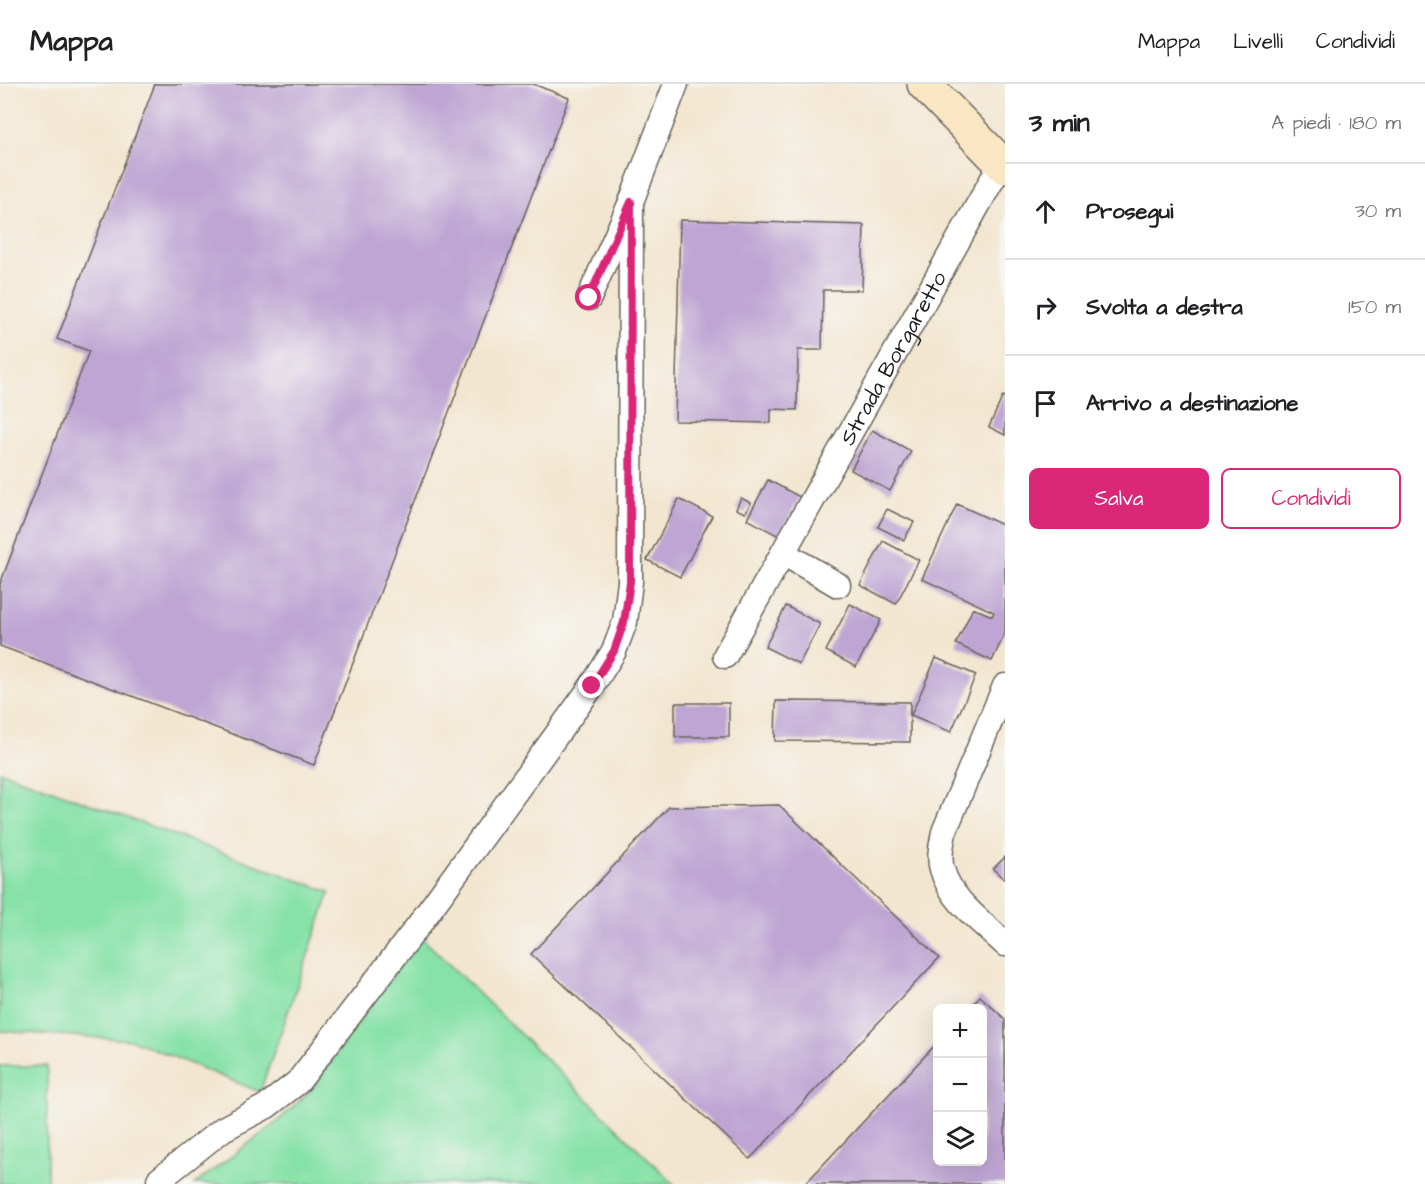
<!DOCTYPE html>
<html lang="it">
<meta charset="utf-8">
<style>
body{margin:0;font-family:"Architects Daughter",sans-serif;background:#f2f2f2;color:#202124}
.controls{position:absolute;right:18px;bottom:18px;display:grid;overflow:hidden;border-radius:9px;box-shadow:0 6px 24px #0002}
.controls button{width:54px;height:54px;display:grid;place-items:center;padding:0;border:0;border-bottom:2px solid #e0e0e0;background:#fff;color:#202124;font:30px sans-serif}
.stop{position:absolute;width:18px;height:18px;margin:-14px;border:4px solid #db2777;border-radius:50%;background:#fff}
.stop.end{background:#db2777;border-color:#fff;box-shadow:0 2px 6px #0008}
.list{margin:0;padding:0;list-style:none}
h2{display:flex;justify-content:space-between;align-items:center;height:78px;margin:0;padding:0 24px;font-size:26px}
h2 small{font-size:20px;font-weight:400;color:#757577}
.list li{display:grid;grid-template-columns:39px 1fr auto;gap:18px;align-items:center;box-sizing:border-box;height:96px;padding:0 24px;border-top:2px solid #e0e0e0}
.list b{display:block;font-size:22px;white-space:nowrap}
.list em{font-size:20px;font-style:normal;color:#757577}
.actions{display:flex;gap:12px;padding:18px 24px}
.actions a{flex:1;padding:14px 0;border:2px solid #db2777;border-radius:9px;text-align:center;font-size:21px;color:#db2777}
.actions .main{background:#db2777;color:#fff}
.icon{flex:none;width:33px;height:33px;fill:none;stroke:currentColor;stroke-width:2;stroke-linecap:round;stroke-linejoin:round}
.map{position:relative;flex:none;width:1005px;height:1100px;overflow:hidden}
header{display:flex;align-items:center;gap:36px;box-sizing:border-box;height:84px;padding:0 30px;background:#fff;border-bottom:2px solid #e0e0e0}
header strong{font-size:28px}
nav{display:flex;gap:33px;margin-inline-start:auto;font-size:21px}
main{display:flex}
aside{flex:1;background:#fff}
.map>svg:first-child{display:block}
.green{fill:#87e2a7;stroke:#527f62;stroke-width:1.5}
.building{fill:#bea5d3}
.lines{fill:none;stroke-linecap:round;stroke-linejoin:round}
.street-casing{stroke:#67635b;stroke-width:27}
.secondary-casing{stroke:#67635b;stroke-width:36}
.street{stroke:#fff;stroke-width:24}
.secondary{stroke:#fbe6c3;stroke-width:33}
.route{stroke:#db2777;stroke-width:8}
.labels{text-anchor:middle;stroke-width:5;stroke-linejoin:round;paint-order:stroke}
.street-label{font-size:22px;fill:#1c1c1c;stroke:#f6f6f2}
</style>
<header>
<strong>Mappa</strong>
<nav><a>Mappa</a><a>Livelli</a><a>Condividi</a></nav>
</header>
<main>
<div class="map">
<svg width="1005" height="1100" viewBox="0 0 1005 1100">
<rect width="100%" height="100%" fill="#f6f6f2"/>
<filter id="ink" filterUnits="userSpaceOnUse"><feTurbulence type="fractalNoise" baseFrequency=".0167" numOctaves="2"/><feDisplacementMap in="SourceGraphic" scale="12" xChannelSelector="R" yChannelSelector="G"/><feConvolveMatrix kernelMatrix="1 2 1 2 8 2 1 2 1" color-interpolation-filters="sRGB"/></filter>
<filter id="wash" filterUnits="userSpaceOnUse"><feTurbulence type="fractalNoise" baseFrequency=".008" numOctaves="4" result="noise"/><feDisplacementMap in="SourceGraphic" scale="24" xChannelSelector="R" yChannelSelector="G"/><feGaussianBlur stdDeviation="1.35" result="paint"/><feColorMatrix in="noise" values="0 0 0 0 0 0 0 0 0 0 0 0 0 0 0 0 0 1.4 0 .05"/><feComposite in="paint" operator="in"/></filter>
<g filter="url(#wash)">
<rect width="100%" height="100%" fill="#f3e6d0"/>
<!-- green -->
<g class="green">
<path d="M0,687L330,808L260,1008L132,956L0,947Z"/>
<path d="M421,853L674,1100H195L277,1038L311,1006L355,943Z"/>
<rect x="0" y="982" width="47" height="118"/>
</g>
<g id="blocks">
<!-- building -->
<g class="building">
<path d="M155,0H533L569,14L314,681L0,562V500L89,267L57,255Z"/>
<path d="M680,136L864,141L862,206H823L822,266H798L797,326L771,325V339L675,337Z"/>
<path d="M1003,312L1005,313V351L989,343Z"/>
<path d="M872,346L911,367L890,407L851,386Z"/>
<path d="M768,396L800,413L779,452L747,435Z"/>
<path d="M741,414L751,419L745,429L736,425Z"/>
<path d="M679,415L712,432L680,493L647,476Z"/>
<path d="M957,420L1005,442V549L992,577L956,560L973,524L992,532L994,528L922,495Z"/>
<path d="M887,425L914,438L904,456L878,443Z"/>
<path d="M883,457L919,476L896,520L860,501Z"/>
<path d="M850,520L881,536L856,583L826,567Z"/>
<path d="M786,522L820,540L799,580L765,563Z"/>
<path d="M936,574L976,591L951,648L911,631Z"/>
<path d="M776,617L910,618V658L775,657Z"/>
<rect x="675" y="619" width="54" height="34"/>
<path d="M779,721L939,874L750,1075L531,870L669,723Z"/>
<path d="M1005,773V796L993,785Z"/>
<path d="M980,912L1005,935V1100H805L938,958V1078H982V924H969Z"/>
</g>
</g>
</g>
<g filter="url(#ink)">
<use href="#blocks" fill-opacity="0" stroke="#67635b" stroke-width="1.5"/>
<g class="lines">
<defs>
<g id="street">
<path d="M589,214L631,118L676,0"/>
<path d="M783,469L838,501"/>
<path id="s1" d="M725,572L1001,80"/>
<path d="M1005,602L944,748C942,760 938,773 942,785C950,816 983,839 1005,860"/>
<path d="M159,1096L223,1045L267,1022L298,998L418,842L592,602L614,567L625,538L630,498L631,118"/>
</g>
<path id="secondary" d="M924,0L1005,83"/>
</defs>
<!-- street casing -->
<use href="#street" class="street-casing"/>
<!-- secondary casing -->
<use href="#secondary" class="secondary-casing"/>
<!-- street -->
<use href="#street" class="street"/>
<!-- secondary -->
<use href="#secondary" class="secondary"/>
</g>
</g>
<g class="lines" filter="url(#ink)">
<!-- route -->
<path class="route" d="M589,214L631,118L630,498L624,538L614,567L592,602"/>
</g>
<g class="labels">
<!-- street labels -->
<g class="street-label">
<text dy="8" stroke="none"><textPath href="#s1" startOffset="342">Strada Borgaretto</textPath></text>
</g>
</g>
</svg>
<div class="controls">
<button>+</button>
<button>−</button>
<button><svg class="icon" aria-label="layers" viewBox="0 0 24 24"><path d="M12 4l9 5-9 5-9-5zM3 14l9 5 9-5"/></svg></button>
</div>
<div class="stop" style="left:589px;top:214px"></div>
<div class="stop end" style="left:592px;top:602px"></div>
</div>
<aside>
<h2>3 min<small>A piedi · 180 m</small></h2>
<ul class="list">
<li><svg class="icon" aria-label="ahead" viewBox="0 0 24 24"><path d="M12 20V5M6 11l6-6 6 6"/></svg><div><b>Prosegui</b></div><em>30 m</em></li>
<li><svg class="icon" aria-label="right" viewBox="0 0 24 24"><path d="M7 20v-9h11M14 6l5 5-5 5"/></svg><div><b>Svolta a destra</b></div><em>150 m</em></li>
<li><svg class="icon" aria-label="arrive" viewBox="0 0 24 24"><path d="M6 21V4h12l-3 4 3 4H6"/></svg><div><b>Arrivo a destinazione</b></div></li>
</ul>
<div class="actions"><a class="main">Salva</a><a>Condividi</a></div>
</aside>
</main>
